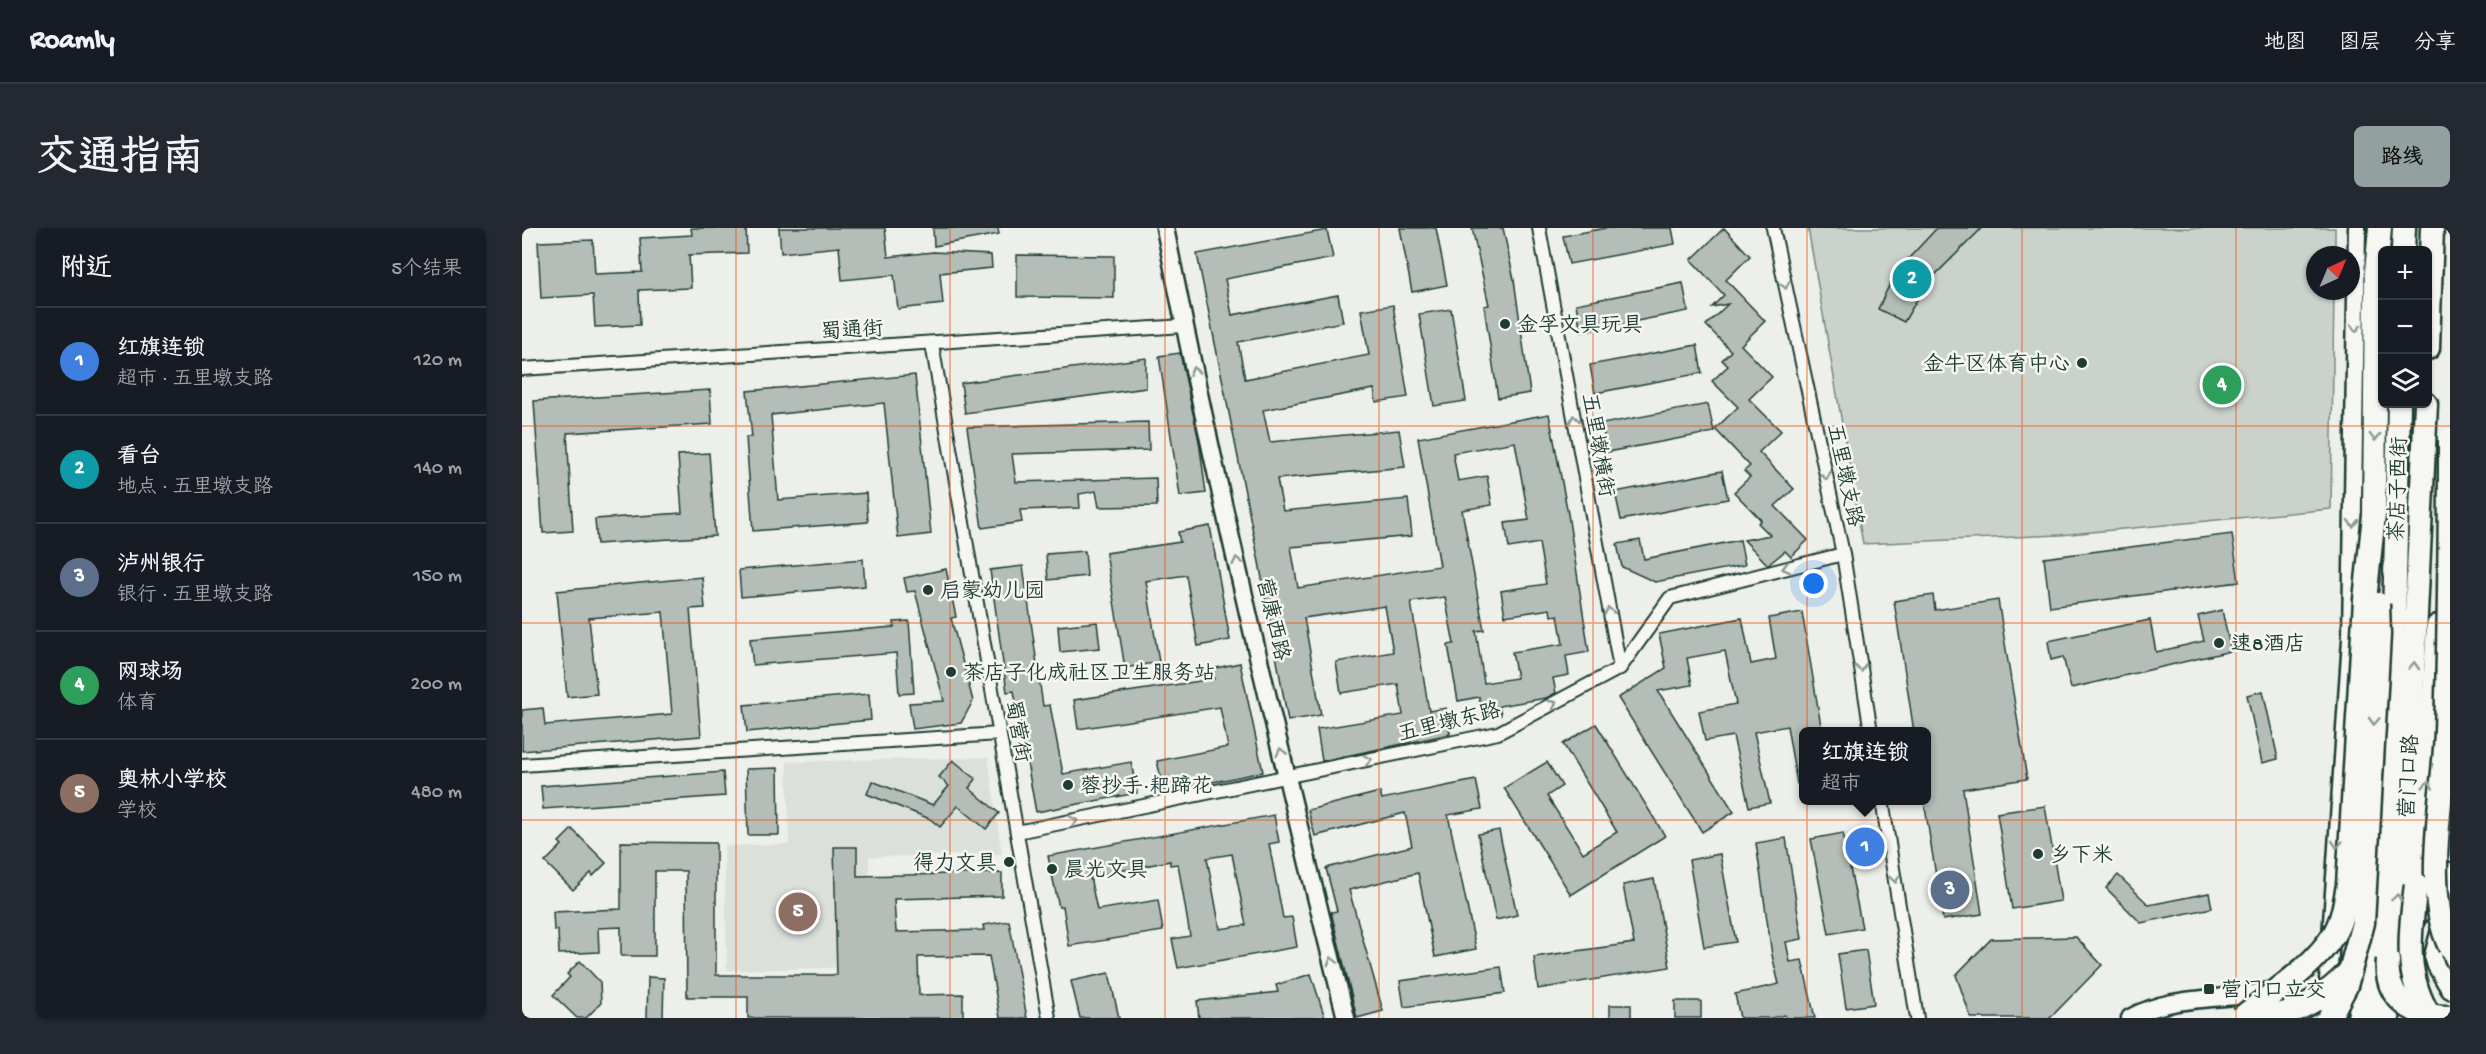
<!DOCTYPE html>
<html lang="zh">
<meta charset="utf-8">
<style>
body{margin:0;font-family:"Gochi Hand","LXGW WenKai TC",sans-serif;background:#242831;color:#f1f3f6}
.controls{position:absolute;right:18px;top:18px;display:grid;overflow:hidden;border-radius:9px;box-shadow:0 2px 4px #0004}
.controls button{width:54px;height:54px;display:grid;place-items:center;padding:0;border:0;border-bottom:2px solid #363941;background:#171b24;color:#f1f3f6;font:30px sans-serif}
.compass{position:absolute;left:1784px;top:18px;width:54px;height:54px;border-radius:50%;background:#171b24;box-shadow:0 2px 4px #0004;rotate:44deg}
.you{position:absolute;left:1292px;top:356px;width:21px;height:21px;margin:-15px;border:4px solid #fff;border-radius:50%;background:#1a73e8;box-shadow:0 0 0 9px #1a73e833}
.badge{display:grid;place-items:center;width:39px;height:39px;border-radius:50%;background:#92a19f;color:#fff;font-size:20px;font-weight:700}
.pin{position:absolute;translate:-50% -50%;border:3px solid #fff;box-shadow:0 2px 6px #0006}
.popup{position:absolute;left:1277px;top:499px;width:132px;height:78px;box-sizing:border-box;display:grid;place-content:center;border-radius:9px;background:#171b24;filter:drop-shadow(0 2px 4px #0005);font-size:20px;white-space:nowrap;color:#9ea1a6}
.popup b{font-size:22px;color:#f1f3f6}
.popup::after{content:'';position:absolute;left:50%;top:100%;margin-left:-12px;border:12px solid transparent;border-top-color:#171b24}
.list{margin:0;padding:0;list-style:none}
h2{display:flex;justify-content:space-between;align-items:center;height:78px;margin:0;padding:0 24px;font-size:26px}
h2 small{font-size:20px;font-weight:400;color:#9ea1a6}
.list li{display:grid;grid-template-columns:39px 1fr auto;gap:18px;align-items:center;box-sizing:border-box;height:108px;padding:0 24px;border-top:2px solid #363941}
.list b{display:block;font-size:22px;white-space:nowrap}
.list p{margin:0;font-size:20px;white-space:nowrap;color:#9ea1a6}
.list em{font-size:20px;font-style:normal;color:#9ea1a6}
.icon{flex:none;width:33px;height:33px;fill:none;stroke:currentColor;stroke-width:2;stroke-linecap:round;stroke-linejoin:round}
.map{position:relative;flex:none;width:1928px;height:790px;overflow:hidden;border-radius:9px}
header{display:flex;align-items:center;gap:36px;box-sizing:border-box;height:84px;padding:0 30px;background:#171b24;border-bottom:2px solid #363941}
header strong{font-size:28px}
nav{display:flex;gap:33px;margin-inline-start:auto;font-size:21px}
.intro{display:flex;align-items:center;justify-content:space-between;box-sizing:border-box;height:144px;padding:0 36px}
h1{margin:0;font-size:42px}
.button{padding:15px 27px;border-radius:9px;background:#92a19f;color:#111;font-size:21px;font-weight:700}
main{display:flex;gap:36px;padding:0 36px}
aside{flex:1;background:#171b24;border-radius:9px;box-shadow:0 2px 4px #0004}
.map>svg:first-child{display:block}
.built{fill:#dce0db}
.green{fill:#cbd2cc;stroke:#758880;stroke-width:1.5}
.building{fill:#b4bdb8;stroke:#1f3d34;stroke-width:1.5;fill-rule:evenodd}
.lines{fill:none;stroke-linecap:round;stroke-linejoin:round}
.street-casing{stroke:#1f3d34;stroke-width:16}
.secondary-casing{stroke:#1f3d34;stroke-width:21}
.highway-casing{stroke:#1f3d34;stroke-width:27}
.street{stroke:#f6f6f2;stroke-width:12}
.secondary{stroke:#f6f6f2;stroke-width:16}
.highway{stroke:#f6f6f2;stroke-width:22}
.highway-bridge-casing{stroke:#1f3d34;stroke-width:27;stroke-linecap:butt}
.highway-bridge{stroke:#f6f6f2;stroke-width:22}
.oneway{stroke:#8a9a93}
.grid{fill:none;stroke:#e8590c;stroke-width:1.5;stroke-opacity:0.55}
.poi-dot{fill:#1f3d34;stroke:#f6f6f2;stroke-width:2}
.labels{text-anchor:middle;stroke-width:5;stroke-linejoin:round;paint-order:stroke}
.poi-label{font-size:21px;fill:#1f3d34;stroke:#f6f6f2;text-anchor:start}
.street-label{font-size:21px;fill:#1f3d34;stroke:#f6f6f2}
</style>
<header>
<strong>Roamly</strong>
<nav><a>地图</a><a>图层</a><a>分享</a></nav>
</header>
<div class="intro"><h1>交通指南</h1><a class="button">路线</a></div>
<main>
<aside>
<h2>附近<small>5个结果</small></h2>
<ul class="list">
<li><span class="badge" style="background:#3f7fe0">1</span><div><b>红旗连锁</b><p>超市 · 五里墩支路</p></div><em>120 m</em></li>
<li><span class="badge" style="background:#0f9aa8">2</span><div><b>看台</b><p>地点 · 五里墩支路</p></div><em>140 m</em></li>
<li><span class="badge" style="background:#5c6f8a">3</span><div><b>泸州银行</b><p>银行 · 五里墩支路</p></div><em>150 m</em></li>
<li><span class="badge" style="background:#2e9e5b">4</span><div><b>网球场</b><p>体育</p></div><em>200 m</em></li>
<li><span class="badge" style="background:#8d6e63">5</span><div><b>奥林小学校</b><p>学校</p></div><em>480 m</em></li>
</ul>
</aside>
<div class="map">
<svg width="1928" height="790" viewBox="0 0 1928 790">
<rect width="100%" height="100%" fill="#edefea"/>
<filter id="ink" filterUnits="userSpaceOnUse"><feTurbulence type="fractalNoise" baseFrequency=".0167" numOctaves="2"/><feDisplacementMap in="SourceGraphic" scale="12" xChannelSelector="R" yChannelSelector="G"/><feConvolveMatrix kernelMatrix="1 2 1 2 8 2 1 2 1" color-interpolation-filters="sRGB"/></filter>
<g filter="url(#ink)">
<!-- built -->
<path class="built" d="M466,529L480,626L347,629L350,739L205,742L202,618L267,616L265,534Z"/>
<!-- green -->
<path class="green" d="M1286,0H1813V27H1793V63H1812L1809,281L1538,307L1341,316Z"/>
<!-- building -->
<g class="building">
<path d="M169,0H224L225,25L167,27L169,60L117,62L118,97L73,99L71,67L19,70L16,14L71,12L73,46L120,44L118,10L170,7Z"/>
<path d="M257,0H363L366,29L411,24L469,27L470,40L418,45L421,76L376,81L372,47L320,52L317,19L259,25Z"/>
<path d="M411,0H476L477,6L412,18Z"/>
<path d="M878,0H914L925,57L890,64Z"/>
<path d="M950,0H981L992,52L1008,165L976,170L962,78L967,77Z"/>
<path d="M1084,0H1150L1153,16L1047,36L1041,8Z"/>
<path d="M1202,0L1228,28L1204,52L1243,93L1219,117L1250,149L1227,171L1259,203L1237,224L1272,261L1253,278L1286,312L1269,329L1263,323L1246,337L1222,312L1248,307L1236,295L1239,292L1212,264L1228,249L1222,243L1228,238L1193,201L1216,179L1190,153L1206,138L1200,132L1209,123L1184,97L1206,76L1190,79L1202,67L1169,32Z"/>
<path d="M1415,0H1460L1404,56L1382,94L1356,81L1373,45Z"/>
<path d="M805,2L811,30L703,51L710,87L816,67L821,94L716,114L723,151L847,127L839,82L871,77L886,169L854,174L852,161L741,182L748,214L877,202L883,239L755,251L761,283L886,271L890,308L769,319L776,360L918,338L896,210L1027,186L1046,286L1067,424L1044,428L1047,447L1031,450L1034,465L1024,470L977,478L979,487L961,490L957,469L936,473L926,417L932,416L923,369L889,374L907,483L924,480L928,506L800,533L795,501L881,487L876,456L819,465L814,434L871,424L863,378L782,390L799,487L766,493L737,334L675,26ZM993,214L1007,292L983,295L987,320L1017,315L1024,356L979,363L983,388L1028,381L1029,388L1036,387L1041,416L990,424L995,450L962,455L954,403L962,402L940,282L970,277L965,248L936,253L931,225Z"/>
<path d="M495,27L592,28V70L495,69Z"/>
<path d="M1161,55L1166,83L1059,104L1054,76Z"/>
<path d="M929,81L944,173L912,178L897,86Z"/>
<path d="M1175,117L1180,145L1073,165L1068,137Z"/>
<path d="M658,125L677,213L684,265L658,268L637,128Z"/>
<path d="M624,130V160L443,185L439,155Z"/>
<path d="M393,147L409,306L376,310L362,175L249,187L256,272L344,265L346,294L231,303L224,209H230L225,163Z"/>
<path d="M188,162L190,196L45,205L51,303L21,305L12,173Z"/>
<path d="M1186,176L1192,204L1085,224L1080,196Z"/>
<path d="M626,194L627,222L490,226L494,254L634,250L635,278L577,279L574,263L557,266L558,280L498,282L500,294L460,300L445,199Z"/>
<path d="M187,225L193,308L75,316L73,291L160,285L156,227Z"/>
<path d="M1200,243L1206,271L1099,292L1093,264Z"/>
<path d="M688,298L708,412L676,418L664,347L624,353L637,434L603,440L584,325L658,314L656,304Z"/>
<path d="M1710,306L1717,354L1528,379L1522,330Z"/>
<path d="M1118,312L1122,331L1218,312L1223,337L1133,354L1100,339L1095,316Z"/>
<path d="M563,323L565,348L526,352L524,326Z"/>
<path d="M341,331L343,358L219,369L217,342Z"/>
<path d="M501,338L521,478L528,477L541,546L609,534L615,565L514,584L492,463L485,464L468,342Z"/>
<path d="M424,341L434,389L429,390L451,473L439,495L391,501L387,475L422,473L393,363L385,364L382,350Z"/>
<path d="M180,349L183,380L168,381L179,508L0,523V482L21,480L23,497L150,486L141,384L67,390L75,466L45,469L35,363Z"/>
<path d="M1411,367L1413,382L1476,372L1505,551L1441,561L1460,686L1421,692L1402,573L1404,504H1392L1372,373Z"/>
<path d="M1700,382L1709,423L1549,460L1541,429L1529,432L1526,413L1628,392L1634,424L1682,413L1676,388Z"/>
<path d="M1280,384L1300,504H1281V555L1275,556L1265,498L1232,504L1248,575L1227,579L1211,508L1183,513L1177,483L1214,476L1203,423L1165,430L1170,457L1136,463L1212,584L1180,604L1096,470L1144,440L1137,406L1220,390L1229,436L1254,431L1247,390Z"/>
<path d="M387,393L392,465L377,466L374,425L231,437L228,411L372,399V394Z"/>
<path d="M575,394L578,420L538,424L536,398Z"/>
<path d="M718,435L741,544L642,564L635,533L706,519L698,479L556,501L552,472L692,451L689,441Z"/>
<path d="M1741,463L1756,531L1740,535L1725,467Z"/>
<path d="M347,466L349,492L225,504L222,477Z"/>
<path d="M1074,496L1143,608L1049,667L982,560L1025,534L1040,558L1025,568L1061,625L1095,604L1041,516Z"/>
<path d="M431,532L454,551L447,560L477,585L464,601L436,578L418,599L408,591L345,566L350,553L411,577L427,558L417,549Z"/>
<path d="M256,540L257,607H226L224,541Z"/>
<path d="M201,544L203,568L21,581L19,558Z"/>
<path d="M954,552L960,581L926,587L954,721L913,729L896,645L827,662L861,783L835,790L809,684L815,683L804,640L890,618L883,585L793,608L786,582L858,564L860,571Z"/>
<path d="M1523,578L1539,673L1490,681L1475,585Z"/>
<path d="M752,587L757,614L747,616L761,690L770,689L775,719L656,740L650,711L668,708L656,636L648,637V633L568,649L575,682L636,672L641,703L547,718L541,678L537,679L526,628ZM710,626L724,697L698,701L685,630Z"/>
<path d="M50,601L84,635L71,648L69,645L51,662L23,634L40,617L37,614Z"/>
<path d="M977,602L995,687L974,692L956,606Z"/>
<path d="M1321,605L1340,700L1307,706L1289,611Z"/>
<path d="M1264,610L1280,711L1264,714L1268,734L1280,732L1293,790H1264L1263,787L1249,790H1218L1213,766L1257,756L1250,727L1234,615Z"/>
<path d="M99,614L194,615V747H315L312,619H335V648L480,645V668L372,671L374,704L462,702L461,697L487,693L505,790H478L467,728L396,729L397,767L441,766V790H226V769H165L164,643H133V728H99V699L76,700L77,724L37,726L36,702H32L31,684L99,681Z"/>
<path d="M1198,626L1214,714L1182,719L1167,632Z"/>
<path d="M1596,647L1627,677L1687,665L1690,680L1619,695L1584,660Z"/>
<path d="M1132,651L1148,739L1016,761L1012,729L1112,715L1101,657Z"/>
<path d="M1554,709L1580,737L1528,790H1449L1434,747L1469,711Z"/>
<path d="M1344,722L1352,776L1324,780L1316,726Z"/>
<path d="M58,733L78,754L79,775L64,790H55L31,767L48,749L45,746Z"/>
<path d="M979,739L983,765L882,779L878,753Z"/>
<path d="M587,745L597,790H558L549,753Z"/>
<path d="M789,746L803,790H677L675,773L756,764L754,757Z"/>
<path d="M126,749L142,750L141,790H125Z"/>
<rect x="1153" y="773" width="26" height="17"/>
<rect x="1088" y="777" width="21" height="13"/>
</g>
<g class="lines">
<defs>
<g id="street">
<path d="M1017,0L1098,440"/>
<path d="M1251,0L1321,326L1349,504"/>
<path d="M410,116L527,790"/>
<path d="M0,141L662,98"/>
<path d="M0,537L477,506"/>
<path d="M1360,572L1395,790"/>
<path d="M495,604L976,505L1098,440L1148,370L1321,326"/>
</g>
<g id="secondary">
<path d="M643,0C695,265 759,528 824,790"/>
<path d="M1928,649L1923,682L1911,728L1914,738L1928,762"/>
<path d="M1805,768L1829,411L1835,0"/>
<path d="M1608,790C1652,765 1705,774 1752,762"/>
<path d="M1869,790L1883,708L1928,643"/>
</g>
<g id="highway">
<path d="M1881,22L1882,0"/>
<path d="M1906,120L1910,0"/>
<path d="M1852,287L1854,45L1858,0"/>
<path d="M1894,657L1906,557L1916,398"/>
<path d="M1837,790L1867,610L1877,176"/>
<path d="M1855,790L1866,732L1883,616L1904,176"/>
</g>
</defs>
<!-- street casing -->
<use href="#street" class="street-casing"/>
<!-- secondary casing -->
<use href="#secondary" class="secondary-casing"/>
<!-- highway casing -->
<use href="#highway" class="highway-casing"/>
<!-- street -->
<use href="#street" class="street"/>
<!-- secondary -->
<use href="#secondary" class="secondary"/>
<!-- highway -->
<use href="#highway" class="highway"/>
<defs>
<g id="highway-bridge">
<path d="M1928,212C1928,309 1927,406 1924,503C1922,566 1900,662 1928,719"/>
<path d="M1894,657C1888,704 1881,748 1909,790"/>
<path d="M1866,732C1862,771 1892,789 1928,789"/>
<path d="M1719,790C1750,765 1791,740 1812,706C1821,691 1823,673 1826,657L1843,372L1852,287"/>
<path d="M1733,790C1770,789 1800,772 1826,745"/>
<path d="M1807,790L1824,758L1841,695L1857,407L1856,376"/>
</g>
</defs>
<!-- highway-bridge casing -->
<use href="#highway-bridge" class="highway-bridge-casing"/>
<!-- highway-bridge -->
<use href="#highway-bridge" class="highway-bridge"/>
</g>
<!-- one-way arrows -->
<defs><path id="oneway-chevron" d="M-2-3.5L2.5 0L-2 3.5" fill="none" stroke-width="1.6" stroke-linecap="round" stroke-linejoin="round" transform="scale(1.5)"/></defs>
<g class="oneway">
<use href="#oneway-chevron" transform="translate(1263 57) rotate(78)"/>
<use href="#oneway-chevron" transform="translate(1834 100) rotate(91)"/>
<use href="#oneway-chevron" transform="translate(672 143) rotate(-103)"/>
<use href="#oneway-chevron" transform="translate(1052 191) rotate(-100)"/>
<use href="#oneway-chevron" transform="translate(1853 209) rotate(90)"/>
<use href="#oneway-chevron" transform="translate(1304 248) rotate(78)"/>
<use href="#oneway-chevron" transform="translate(1831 295) rotate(91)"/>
<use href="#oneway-chevron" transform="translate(715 333) rotate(-103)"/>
<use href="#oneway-chevron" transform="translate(1264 340) rotate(165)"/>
<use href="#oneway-chevron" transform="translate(1087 383) rotate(-100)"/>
<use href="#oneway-chevron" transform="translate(1892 438) rotate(-87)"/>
<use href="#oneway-chevron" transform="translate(1339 440) rotate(81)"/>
<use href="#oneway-chevron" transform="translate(1031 476) rotate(-28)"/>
<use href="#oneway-chevron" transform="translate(1852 493) rotate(93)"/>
<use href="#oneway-chevron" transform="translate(759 524) rotate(-103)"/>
<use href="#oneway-chevron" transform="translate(846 532) rotate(-12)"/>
<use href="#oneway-chevron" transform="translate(1906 557) rotate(-85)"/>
<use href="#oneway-chevron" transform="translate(552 593) rotate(-12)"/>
<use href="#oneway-chevron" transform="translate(1815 616) rotate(94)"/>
<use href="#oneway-chevron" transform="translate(1373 651) rotate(81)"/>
<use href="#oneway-chevron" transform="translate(1875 670) rotate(-82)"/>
<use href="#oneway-chevron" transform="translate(810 733) rotate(-104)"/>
</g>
</g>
<!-- grid -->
<path class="grid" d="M214,0V790M428,0V790M643,0V790M857,0V790M1071,0V790M1285,0V790M1500,0V790M1714,0V790M0,198H1928M0,395H1928M0,592H1928"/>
<!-- markers -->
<g class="poi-dot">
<circle cx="983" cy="96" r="6"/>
<circle cx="1560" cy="135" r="6"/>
<circle cx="406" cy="362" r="6"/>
<circle cx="1697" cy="415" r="6"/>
<circle cx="429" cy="444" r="6"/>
<circle cx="546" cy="557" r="6"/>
<circle cx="1516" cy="626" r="6"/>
<circle cx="487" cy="634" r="6"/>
<circle cx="530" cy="641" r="6"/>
<rect x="1681" y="755" width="12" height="12" rx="3"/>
</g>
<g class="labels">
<!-- poi labels -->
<g class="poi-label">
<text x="995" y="103">金孚文具玩具</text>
<text x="1548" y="142" text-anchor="end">金牛区体育中心</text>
<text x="418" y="369">启蒙幼儿园</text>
<text x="1709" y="422">速8酒店</text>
<text x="441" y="451">茶店子化成社区卫生服务站</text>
<text x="558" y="564">蓉抄手·耙蹄花</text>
<text x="1528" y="633">乡下米</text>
<text x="475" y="641" text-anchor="end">得力文具</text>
<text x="542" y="648">晨光文具</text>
<text x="1699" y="768">营门口立交</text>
</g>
<!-- street labels -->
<g class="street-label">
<text transform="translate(330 101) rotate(-3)" y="7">蜀通街</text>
<text transform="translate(1077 217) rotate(80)" y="7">五里墩横街</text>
<text transform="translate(1324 247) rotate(78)" y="7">五里墩支路</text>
<text transform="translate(1875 261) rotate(-88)" y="7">茶店子西街</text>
<text transform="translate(752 391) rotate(77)" y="7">营康西路</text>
<text transform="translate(927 493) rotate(-14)" y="7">五里墩东路</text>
<text transform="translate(497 503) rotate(80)" y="7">蜀营街</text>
<text transform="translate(1886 548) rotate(-87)" y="7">营门口路</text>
</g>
</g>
</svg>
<div class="controls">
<button>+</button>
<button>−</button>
<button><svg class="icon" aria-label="layers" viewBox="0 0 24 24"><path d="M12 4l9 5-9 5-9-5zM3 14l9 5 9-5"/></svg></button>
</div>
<svg class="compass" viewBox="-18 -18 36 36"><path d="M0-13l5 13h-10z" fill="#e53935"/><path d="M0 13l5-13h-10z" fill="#9ea1a6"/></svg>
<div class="you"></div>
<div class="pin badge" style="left:1343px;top:619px;background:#3f7fe0">1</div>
<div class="popup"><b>红旗连锁</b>超市</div>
<div class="pin badge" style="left:1390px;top:51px;background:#0f9aa8">2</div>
<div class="pin badge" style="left:1428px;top:662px;background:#5c6f8a">3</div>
<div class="pin badge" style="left:1700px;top:157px;background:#2e9e5b">4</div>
<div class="pin badge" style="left:276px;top:684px;background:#8d6e63">5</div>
</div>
</main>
